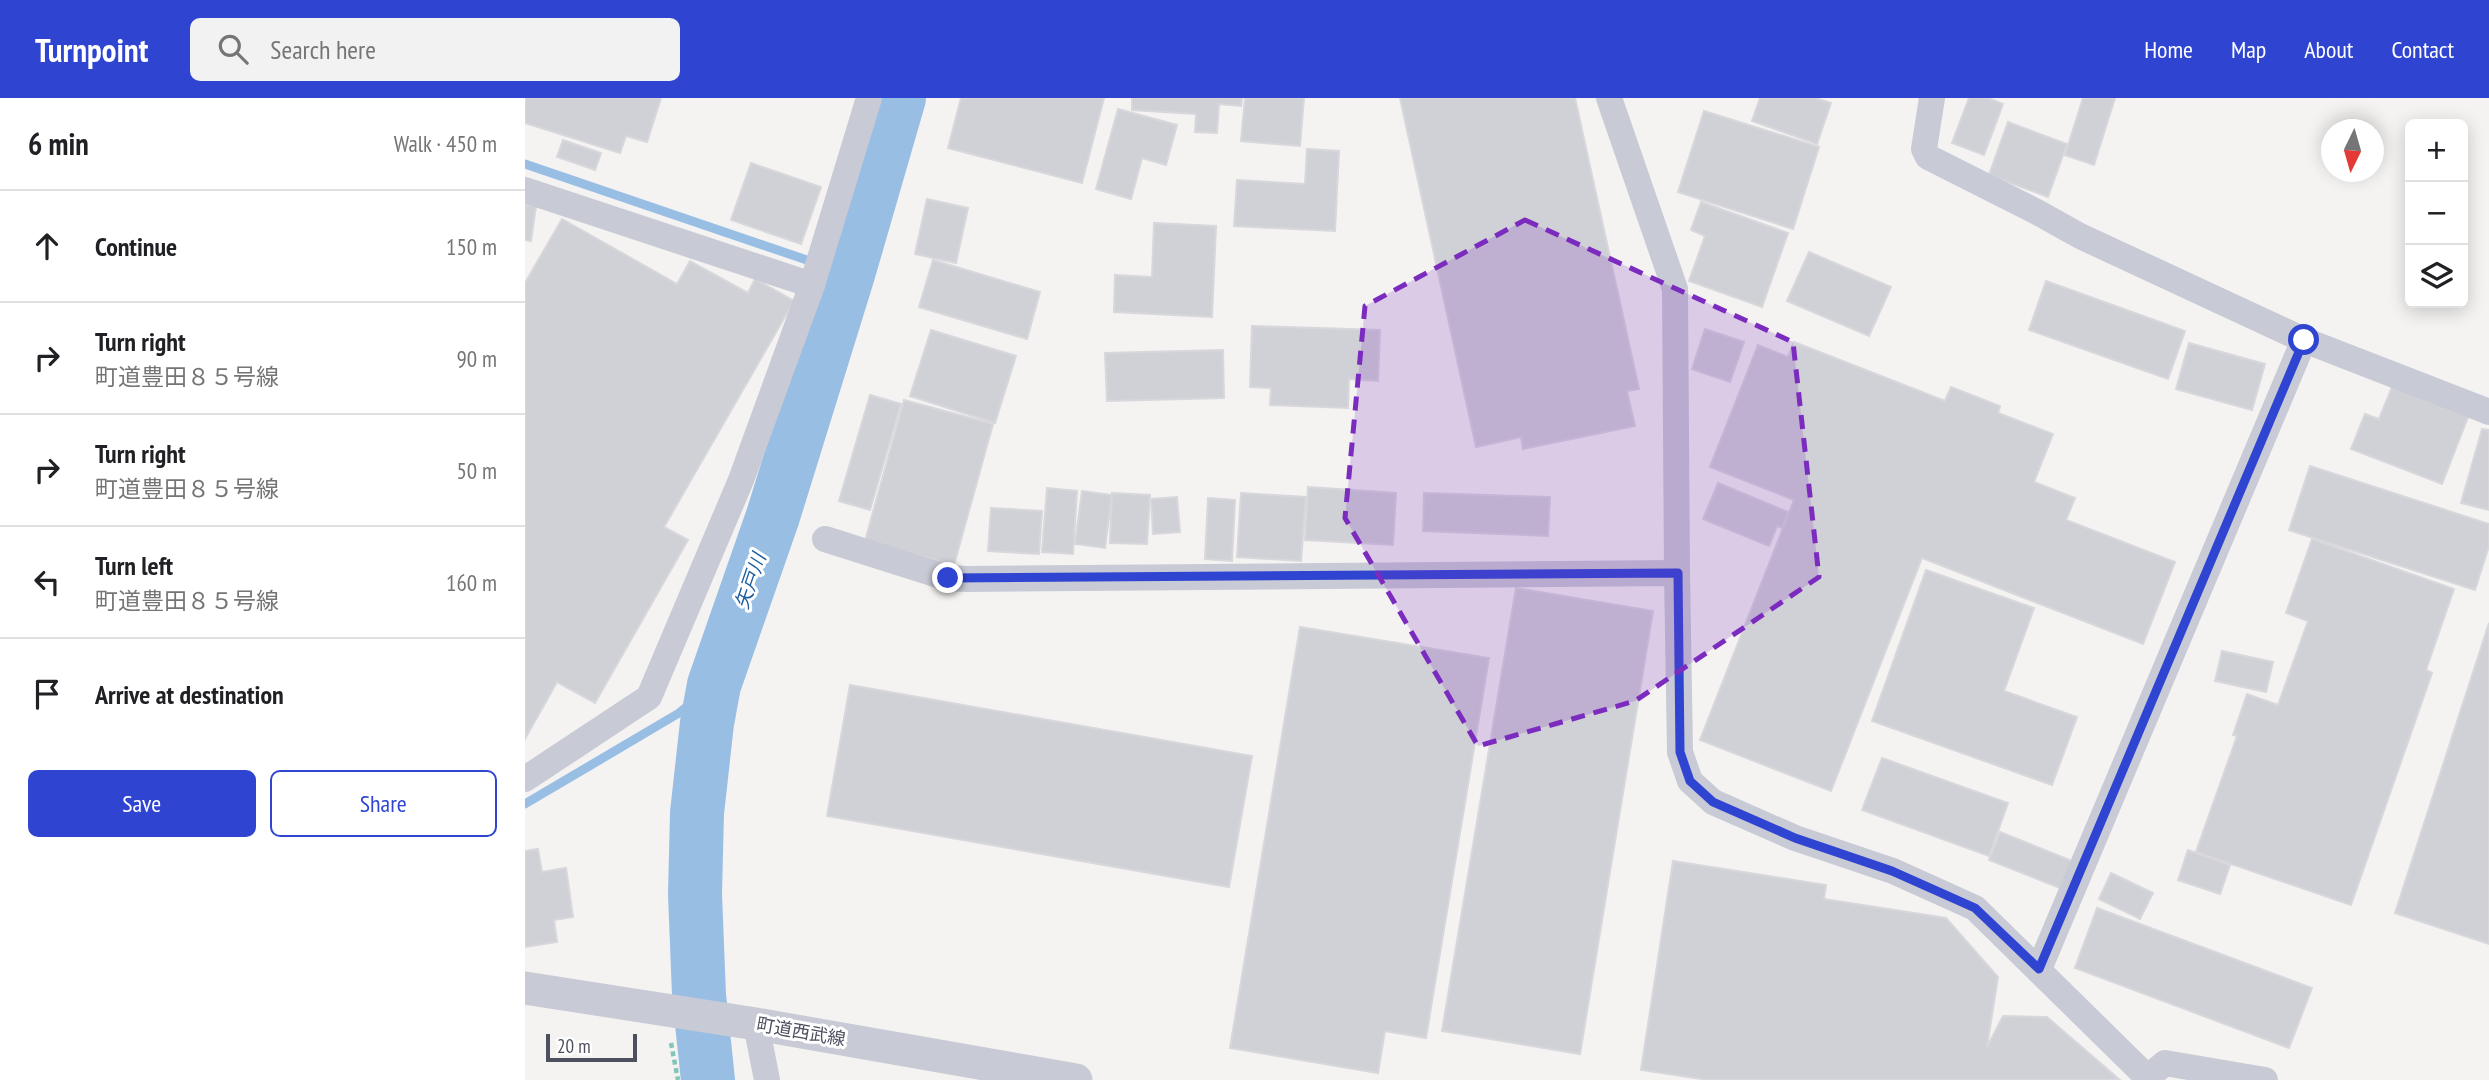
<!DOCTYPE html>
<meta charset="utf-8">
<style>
body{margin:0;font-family:"PT Sans Narrow","Noto Sans JP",sans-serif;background:#f2f2f2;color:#202124}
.controls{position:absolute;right:21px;top:21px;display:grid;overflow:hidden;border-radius:10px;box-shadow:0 4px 18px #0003}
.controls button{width:63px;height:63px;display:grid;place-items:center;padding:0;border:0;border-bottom:2px solid #e0e0e0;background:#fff;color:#202124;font:35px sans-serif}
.compass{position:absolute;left:1796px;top:21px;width:63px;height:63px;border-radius:50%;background:#fff;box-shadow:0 4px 18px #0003;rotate:185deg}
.scale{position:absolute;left:21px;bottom:18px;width:91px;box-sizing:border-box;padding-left:7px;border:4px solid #4c505e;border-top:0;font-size:19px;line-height:24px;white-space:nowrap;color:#4c505e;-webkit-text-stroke:5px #fff;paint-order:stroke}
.stop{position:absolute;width:21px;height:21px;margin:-16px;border:5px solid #2f45d2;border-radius:50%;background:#fff}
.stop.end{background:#2f45d2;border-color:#fff;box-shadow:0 2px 7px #0008}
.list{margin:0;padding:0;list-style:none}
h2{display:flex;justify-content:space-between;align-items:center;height:91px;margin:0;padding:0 28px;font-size:30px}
h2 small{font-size:23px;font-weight:400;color:#757577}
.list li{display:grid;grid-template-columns:46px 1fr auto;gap:21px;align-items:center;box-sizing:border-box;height:112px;padding:0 28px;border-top:2px solid #e0e0e0}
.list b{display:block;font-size:26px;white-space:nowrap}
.list p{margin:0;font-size:23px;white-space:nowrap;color:#757577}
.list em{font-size:23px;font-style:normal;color:#757577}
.actions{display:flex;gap:14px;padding:21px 28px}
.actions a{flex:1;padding:16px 0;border:2px solid #2f45d2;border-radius:10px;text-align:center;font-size:24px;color:#2f45d2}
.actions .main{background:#2f45d2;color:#fff}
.icon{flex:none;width:38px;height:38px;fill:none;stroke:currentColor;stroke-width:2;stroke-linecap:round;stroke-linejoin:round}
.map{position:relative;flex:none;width:1964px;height:982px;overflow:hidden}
header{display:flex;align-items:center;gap:42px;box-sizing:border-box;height:98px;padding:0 35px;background:#2f45d2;color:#fff}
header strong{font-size:33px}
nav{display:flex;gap:38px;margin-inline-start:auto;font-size:24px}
.search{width:490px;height:63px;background:#f2f2f2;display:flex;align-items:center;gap:18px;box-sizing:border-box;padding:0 24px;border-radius:10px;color:#757577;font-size:26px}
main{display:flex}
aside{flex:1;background:#fff}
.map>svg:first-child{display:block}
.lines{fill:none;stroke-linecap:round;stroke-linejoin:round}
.stream{stroke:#99bee4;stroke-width:9}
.river{stroke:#99bee4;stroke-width:54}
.building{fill:#d0d1d6;stroke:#d7d7dc;stroke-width:2}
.path{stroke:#82c6b9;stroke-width:4.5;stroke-dasharray:5 3.5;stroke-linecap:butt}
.minor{stroke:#c8cad5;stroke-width:26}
.tertiary{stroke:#c8cad5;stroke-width:33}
.route{stroke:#2f45d2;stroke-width:9}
.marked{fill:#7b2cbf;fill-opacity:0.2;stroke:#7b2cbf;stroke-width:5;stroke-dasharray:14 9;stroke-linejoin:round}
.labels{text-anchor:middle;stroke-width:6;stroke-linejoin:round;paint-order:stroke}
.street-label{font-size:18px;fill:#4c505e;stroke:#fff}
.water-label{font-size:19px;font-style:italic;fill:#1d5d9f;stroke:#fff}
</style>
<header>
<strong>Turnpoint</strong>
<div class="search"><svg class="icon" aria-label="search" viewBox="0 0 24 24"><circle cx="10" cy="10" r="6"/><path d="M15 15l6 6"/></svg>Search here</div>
<nav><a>Home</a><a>Map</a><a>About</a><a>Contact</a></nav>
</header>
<main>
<aside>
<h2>6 min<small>Walk · 450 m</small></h2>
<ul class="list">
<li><svg class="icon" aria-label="ahead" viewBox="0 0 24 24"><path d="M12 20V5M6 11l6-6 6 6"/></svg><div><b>Continue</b></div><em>150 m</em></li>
<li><svg class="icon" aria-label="right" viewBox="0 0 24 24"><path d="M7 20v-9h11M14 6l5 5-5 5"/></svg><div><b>Turn right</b><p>町道豊田８５号線</p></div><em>90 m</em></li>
<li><svg class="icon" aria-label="right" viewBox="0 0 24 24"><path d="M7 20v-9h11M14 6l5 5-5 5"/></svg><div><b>Turn right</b><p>町道豊田８５号線</p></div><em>50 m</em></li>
<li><svg class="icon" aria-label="left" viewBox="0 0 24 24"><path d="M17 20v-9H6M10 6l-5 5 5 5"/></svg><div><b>Turn left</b><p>町道豊田８５号線</p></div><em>160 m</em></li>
<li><svg class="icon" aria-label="arrive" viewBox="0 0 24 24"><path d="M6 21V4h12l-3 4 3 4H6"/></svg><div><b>Arrive at destination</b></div></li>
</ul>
<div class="actions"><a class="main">Save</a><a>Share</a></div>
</aside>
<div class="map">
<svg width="1964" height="982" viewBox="0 0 1964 982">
<rect width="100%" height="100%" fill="#f4f3f2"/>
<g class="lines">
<!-- stream -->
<g class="stream">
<path d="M0,66L323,176"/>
<path d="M0,706L154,615L189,587"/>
</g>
<!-- river -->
<path class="river" d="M183,982L174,897L170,796L172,715L182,625L189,587L248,418L323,176L374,0"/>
</g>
<!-- building -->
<g class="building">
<path d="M0,0H136L122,44L101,38L95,55L0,25Z"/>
<path d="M436,0H579L557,85L423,50Z"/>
<path d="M607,0H717L716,8L694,6L692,35L670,34L671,16L607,12Z"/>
<path d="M720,0H779L775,48L716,43Z"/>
<path d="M875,0H1050L1114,291L1102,293L1110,328L998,351L996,339L951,349Z"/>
<path d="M1235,0H1290L1306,5L1292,46L1227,23Z"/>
<path d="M1444,0H1463L1478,6L1459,57L1427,45Z"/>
<path d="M1558,0H1590L1569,67L1540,57Z"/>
<path d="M593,11L652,27L641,67L617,60L606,101L571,91Z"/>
<path d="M1179,13L1294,49L1268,131L1153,94Z"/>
<path d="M1483,24L1542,46L1523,99L1464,77Z"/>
<path d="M38,42L76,55L70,72L32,59Z"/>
<path d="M782,51L814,53L810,133L709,128L712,82L780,86Z"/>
<path d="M226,65L296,89L276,146L206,122Z"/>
<path d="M402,101L443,110L431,165L390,156Z"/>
<path d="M1176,104L1263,135L1237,209L1164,183L1180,138L1166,132Z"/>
<path d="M0,107L11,108L6,143L0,142Z"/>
<path d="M37,121L152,186L165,163L223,195L230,181L269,203L139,429L163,442L70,605L32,584L0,641V185Z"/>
<path d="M629,125L691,128L687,219L589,214L590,177L627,179Z"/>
<path d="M1284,154L1366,189L1344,238L1262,203Z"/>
<path d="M408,162L515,194L502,241L394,209Z"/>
<path d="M1521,183L1660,233L1643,281L1504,232Z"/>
<path d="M727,228L855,232L853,283L824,281L823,310L745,307L746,290L725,289Z"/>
<path d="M1180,231L1219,244L1205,284L1167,271Z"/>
<path d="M406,232L491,258L470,325L385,298Z"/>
<path d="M1269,244L1420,303L1426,289L1475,308L1473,315L1528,336L1509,384L1550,400L1541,422L1650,464L1618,546L1397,460L1306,693L1175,642L1269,402L1185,369L1233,247L1263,259Z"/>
<path d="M1664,245L1740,266L1727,312L1651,291Z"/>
<path d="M698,252L699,300L582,303L580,255Z"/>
<path d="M1867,289L1943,319L1917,386L1826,351L1840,316L1854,321Z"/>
<path d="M345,297L376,306L345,412L314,403Z"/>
<path d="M379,302L468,326L429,467L340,443Z"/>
<path d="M1957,331L1964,332V412L1936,405Z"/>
<path d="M1785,368L1964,426V448L1950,492L1764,432Z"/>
<path d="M1193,385L1263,414L1257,430L1252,428L1244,448L1178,421Z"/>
<path d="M783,389L871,395L868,447L780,442Z"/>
<path d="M522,390L552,393L548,456L517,454Z"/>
<path d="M557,393L587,397L580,450L550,446Z"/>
<path d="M587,395L625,397L622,446L585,445Z"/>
<path d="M716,395L781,399L776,463L712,459Z"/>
<path d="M899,395L1025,399L1023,438L898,433Z"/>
<path d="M652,399L655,434L628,436L626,401Z"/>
<path d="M683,400L710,402L707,463L680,461Z"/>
<path d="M466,410L517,413L514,456L463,453Z"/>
<path d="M1787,441L1929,491L1901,572L1907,575L1826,807L1671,754L1712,638L1708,637L1722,596L1753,607L1783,523L1761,515Z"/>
<path d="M1401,472L1509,510L1479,593L1552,619L1527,687L1347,623Z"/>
<path d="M991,490L1128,513L1055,956L917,933Z"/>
<path d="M1964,525V846L1870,815Z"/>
<path d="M775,529L964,560L901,940L860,933L853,975L705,950Z"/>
<path d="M1697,553L1748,564L1741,594L1690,583Z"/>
<path d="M325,587L727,658L704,789L302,718Z"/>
<path d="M1357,660L1483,705L1464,758L1337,712Z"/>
<path d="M1475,734L1547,763L1535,790L1464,762Z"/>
<path d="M13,751L17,774L41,770L48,819L29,822L32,844L0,849V753Z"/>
<path d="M1663,752L1705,767L1695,796L1653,782Z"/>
<path d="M1148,763L1301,787L1299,801L1421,820L1473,879L1462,949L1478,918L1522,919L1595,982H1183L1116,972Z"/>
<path d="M1586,775L1628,795L1615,821L1574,801Z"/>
<path d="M1572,810L1787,890L1764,950L1550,870Z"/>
</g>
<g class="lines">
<!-- path -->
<path class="path" d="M146,945L153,982"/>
<!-- minor -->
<g class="minor">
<path d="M1084,0L1150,191L1152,475"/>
<path d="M1407,0L1399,51L1403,59L1512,114L1555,138L1779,242L1964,314"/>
<path d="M0,92L287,187"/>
<path d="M300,441L423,480L442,481L1152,475L1155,654L1165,683L1188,704L1270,740L1368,773L1450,810L1625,982"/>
<path d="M0,681L124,599L216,382L287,187L344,0"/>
<path d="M1514,871L1779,242"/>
<path d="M231,926L242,982"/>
<path d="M1623,979L1640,965L1740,982"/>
</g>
<!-- tertiary -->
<path class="tertiary" d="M0,890L231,926L551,982"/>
</g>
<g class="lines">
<!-- route -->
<path class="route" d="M423,480L1153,475L1155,654L1165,683L1188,704L1270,740L1367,773L1450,810L1514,871L1779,242"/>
</g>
<!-- marked area -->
<path class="marked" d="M1000,122L1268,244L1294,479L1110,603L953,648L820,420L840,208Z"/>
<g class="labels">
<!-- street labels -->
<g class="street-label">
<text transform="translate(276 934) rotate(10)" y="6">町道西武線</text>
</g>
<!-- water labels -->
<g class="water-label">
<text transform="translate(225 483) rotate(-71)" y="7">矢戸川</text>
</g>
</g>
</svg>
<div class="controls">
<button>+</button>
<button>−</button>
<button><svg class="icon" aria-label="layers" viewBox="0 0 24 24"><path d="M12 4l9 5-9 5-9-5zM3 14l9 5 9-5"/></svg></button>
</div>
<svg class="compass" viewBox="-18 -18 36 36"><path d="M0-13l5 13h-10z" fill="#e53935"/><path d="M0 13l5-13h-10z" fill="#757577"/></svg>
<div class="scale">20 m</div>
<div class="stop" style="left:1779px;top:242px"></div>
<div class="stop end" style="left:423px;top:480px"></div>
</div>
</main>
